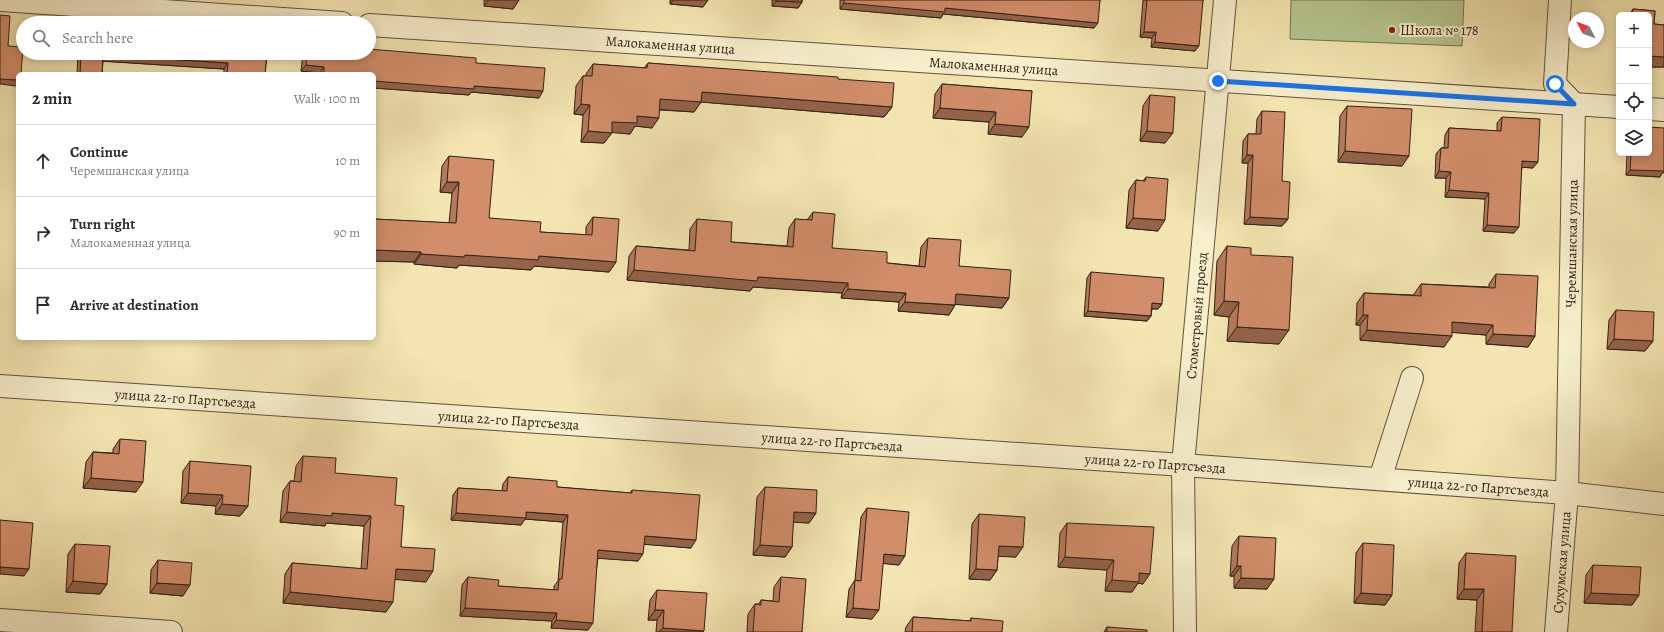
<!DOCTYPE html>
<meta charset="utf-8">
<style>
body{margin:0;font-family:Alegreya,serif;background:#f2f2f3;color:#2b2b33}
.controls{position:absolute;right:12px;top:12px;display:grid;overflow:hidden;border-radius:6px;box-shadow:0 2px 10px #0003}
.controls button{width:36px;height:36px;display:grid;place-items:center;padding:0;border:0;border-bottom:1px solid #e1e1e2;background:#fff;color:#2b2b33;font:20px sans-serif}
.compass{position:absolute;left:1568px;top:12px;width:36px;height:36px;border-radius:50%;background:#fff;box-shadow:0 2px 10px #0003;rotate:311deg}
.stop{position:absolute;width:12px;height:12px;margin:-9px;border:3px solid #1a73e8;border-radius:50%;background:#fff}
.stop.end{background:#1a73e8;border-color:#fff;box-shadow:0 1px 4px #0008}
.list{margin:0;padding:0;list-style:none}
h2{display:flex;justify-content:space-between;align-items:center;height:52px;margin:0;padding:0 16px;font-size:17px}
h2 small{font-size:13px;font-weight:400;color:#7c7c81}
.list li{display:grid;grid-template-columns:26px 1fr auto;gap:12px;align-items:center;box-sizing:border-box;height:72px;padding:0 16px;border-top:1px solid #e1e1e2}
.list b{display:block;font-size:15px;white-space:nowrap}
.list p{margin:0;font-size:13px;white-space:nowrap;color:#7c7c81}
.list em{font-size:13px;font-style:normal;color:#7c7c81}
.icon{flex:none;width:22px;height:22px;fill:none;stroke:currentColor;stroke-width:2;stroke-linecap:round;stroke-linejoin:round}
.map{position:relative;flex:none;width:1664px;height:632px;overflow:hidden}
.search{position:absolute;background:#fff;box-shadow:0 2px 10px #0003;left:16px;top:16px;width:360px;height:44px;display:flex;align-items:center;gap:10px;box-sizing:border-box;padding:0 14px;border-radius:22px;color:#7c7c81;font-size:15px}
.panel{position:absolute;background:#fff;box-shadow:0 2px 10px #0003;left:16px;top:72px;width:360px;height:268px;border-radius:6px}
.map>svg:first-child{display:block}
.green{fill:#b6c690;stroke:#737452}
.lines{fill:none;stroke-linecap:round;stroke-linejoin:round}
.minor-casing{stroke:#61523c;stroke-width:24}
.minor{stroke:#f8efcd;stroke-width:22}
.wall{fill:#b5795b;stroke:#302114}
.shaded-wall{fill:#93634a;stroke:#302114}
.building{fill:#d28d6a;stroke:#302114}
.route{stroke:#1a73e8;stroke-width:5}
.poi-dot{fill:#8f2418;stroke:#f8efcd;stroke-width:1.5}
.labels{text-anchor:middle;stroke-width:4;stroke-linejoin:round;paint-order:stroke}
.poi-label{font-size:14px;fill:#302114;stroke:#f8efcd;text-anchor:start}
.street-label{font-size:14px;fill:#302114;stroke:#f8efcd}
</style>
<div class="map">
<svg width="1664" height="632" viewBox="0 0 1664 632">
<rect width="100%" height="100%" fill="#f4e6b2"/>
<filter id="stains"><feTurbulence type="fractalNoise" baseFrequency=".005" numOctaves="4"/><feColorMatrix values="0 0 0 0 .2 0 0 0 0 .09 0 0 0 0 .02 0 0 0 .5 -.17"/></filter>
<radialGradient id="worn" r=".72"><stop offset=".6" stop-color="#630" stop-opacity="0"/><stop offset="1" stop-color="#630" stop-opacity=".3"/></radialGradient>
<!-- green -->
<path class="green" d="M1291,0H1464L1462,46L1290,39Z"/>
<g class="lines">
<defs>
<g id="minor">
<path d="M0,0L342,23"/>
<path id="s1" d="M369,25L1619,107"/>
<path d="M1649,109L1664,110"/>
<path id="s2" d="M0,386L1183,465L1567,493L1664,504"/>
<path d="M1380,479L1412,378"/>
<path d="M0,620L171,632"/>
<path id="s3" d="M1185,632L1183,465L1225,0"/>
<path id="s4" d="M1556,632L1567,493L1574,104L1555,84L1560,0"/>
</g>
</defs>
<!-- minor casing -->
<use href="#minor" class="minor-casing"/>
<!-- minor -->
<use href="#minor" class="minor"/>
</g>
<!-- wall -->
<g class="wall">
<path d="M484,0H519L513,9L484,6Z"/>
<path d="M670,0H708L703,7L670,4Z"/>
<path d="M772,0H802V2L798,8L772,6Z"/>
<path d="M840,0H1100L1094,28L943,14L941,18L840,9Z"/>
<path d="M1143,0H1203L1195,51L1151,47L1152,38L1140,37Z"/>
<path d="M1633,9L1655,11L1654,24L1664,25V67H1649V15H1629Z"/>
<path d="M78,53H267L265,74H224V69L103,61L102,74H77Z"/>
<path d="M303,53H369L476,63L539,98L471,92L469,95L374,88V74H320V73L301,71Z"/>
<path d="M648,63L838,79L892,107L884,117L701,102L694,112L660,110L652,128L635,126L630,134L612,132L604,143L581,142L583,115L574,114L576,86L583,76H586V74L593,64L644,68Z"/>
<path d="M942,84L1032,91L1022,137L988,134L989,122L933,118L935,94Z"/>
<path d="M1150,95L1165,143L1140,141L1143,106Z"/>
<path d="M1347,106L1402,166L1338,162L1340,116Z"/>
<path d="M1262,111L1282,181L1288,219L1282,226L1244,224L1248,163H1242L1243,141L1248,134H1256L1257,119Z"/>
<path d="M1502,117L1533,168L1522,167L1514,233L1483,231L1485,199L1445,197L1446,178H1435L1436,154L1441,148H1444L1445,135L1449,128L1497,131V123Z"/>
<path d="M1622,153H1649L1662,173L1660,177L1626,175L1627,155H1622Z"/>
<path d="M449,156L489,218L540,232L586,235V227L593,217L616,262L609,272L534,266L531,270L459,265L457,268L414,264V262L374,261V219L449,223L452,193L440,192L442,166Z"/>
<path d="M1146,177L1158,231L1126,228L1129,190L1136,180L1143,181Z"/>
<path d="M813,212L832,248L887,263L919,266L921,247L928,238L959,266L1009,298L1002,308L955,304V305L949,315L898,311L899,302L841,298L842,293L753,287L750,291L627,280L629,256L636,246L689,250L690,229L697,219L731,242L787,246L789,228L795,219L807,220Z"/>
<path d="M1227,246L1251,255L1279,344L1227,341L1229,317L1214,315L1217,261Z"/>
<path d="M1091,272L1162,304L1158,309H1152L1151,316L1147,321L1084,316L1087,278Z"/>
<path d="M1496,274L1535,336L1528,347L1486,344V335L1452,332L1444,347L1360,340V325H1356L1357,303L1364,293L1414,295V294L1421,284L1489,287V284Z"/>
<path d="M1616,310L1653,341L1645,351L1607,349L1609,320Z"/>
<path d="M120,439L136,492L83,488L86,462L93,452L113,453V449Z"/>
<path d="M303,456L395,505L401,547L426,582L395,579L386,612L283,603L285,574L292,563L361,569L364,526L326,523L325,526L280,522L283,491L290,481H294L296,466Z"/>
<path d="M190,461L248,506L240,516L215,514L216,506L181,503L183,471Z"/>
<path d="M508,477L557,487L630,493L632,490L691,548L644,544L638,561L598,558L588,630L551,628L552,621L460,616L462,585L468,577L498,586L554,590V586L558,581L563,522L525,519L521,525L451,520L453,495L458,488L502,491L503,484Z"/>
<path d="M765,487L816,513L809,523L793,522L792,547L785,557L753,555L757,497Z"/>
<path d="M867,508L899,565L883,563L872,619L846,617L849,589L855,580L861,517Z"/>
<path d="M979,514L1016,557L998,556L997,570L990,580L969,579L972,524Z"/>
<path d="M1067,523L1143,584L1138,583L1132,592L1105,591L1107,570L1058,567L1060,533Z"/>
<path d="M1239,536L1267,589L1234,588V576H1230L1232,546Z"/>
<path d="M1363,543L1392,595L1385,605L1354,603L1356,553Z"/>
<path d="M75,544L107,584L100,594L66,592L68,554Z"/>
<path d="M1466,553L1512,632H1475L1477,600L1457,599L1459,563Z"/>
<path d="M158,560L183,596L150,593L151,570Z"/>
<path d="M1593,565L1639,595L1632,605L1584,603L1586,575Z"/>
<path d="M781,577L802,632H747L748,614L755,604H759L761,600L773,601L774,587Z"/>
<path d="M657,590L703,632H656L657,620H648L650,600Z"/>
<path d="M913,617L970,621L971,618L1002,632H905L906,627Z"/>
<path d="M1107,627L1147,632H1104Z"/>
</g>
<!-- shaded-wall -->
<g class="shaded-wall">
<path d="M488,0H519L513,9L484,6Z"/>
<path d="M673,0H708L703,7L670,4Z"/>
<path d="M776,1L802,2L798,8L772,6Z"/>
<path d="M844,3L945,8L1098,23L1094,28L943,14L941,18L840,9Z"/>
<path d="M1144,32H1156L1152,38L1140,37Z"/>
<path d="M1155,42L1199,46L1195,51L1151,47Z"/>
<path d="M103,55L228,63L224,69L100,61Z"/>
<path d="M1649,56L1664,57V67H1649Z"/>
<path d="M306,65L324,67L320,73L301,71Z"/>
<path d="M0,79L18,80V83L16,86L0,84Z"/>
<path d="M374,81L474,86L543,91L539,98L471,92L469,95L374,88Z"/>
<path d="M702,92L892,107L884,117L701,102L694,112L653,109L660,99Z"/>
<path d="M581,104L590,105L583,115L574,114Z"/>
<path d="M940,108L996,112L989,122L933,118Z"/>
<path d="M637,116L659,118L652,128L635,126L630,134L605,132L612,122Z"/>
<path d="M995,124L1029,127L1022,137L988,134Z"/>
<path d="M588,131L612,133L604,143L581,142Z"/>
<path d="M1147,131L1173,133L1165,143L1140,141Z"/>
<path d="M1345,151L1409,156L1402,166L1338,162Z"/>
<path d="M1623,153H1629L1627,155H1622Z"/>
<path d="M1247,155H1253L1248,163H1242Z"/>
<path d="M1522,161L1538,162L1533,168L1517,167Z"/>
<path d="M1664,168V173H1662L1660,177L1626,175L1630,170Z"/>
<path d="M1439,171L1451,172L1446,178H1435Z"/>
<path d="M447,182H459L452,193L440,192Z"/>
<path d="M1449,190L1489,193L1485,199L1445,197Z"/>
<path d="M1250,217L1288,219L1282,226L1244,224Z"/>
<path d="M1133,218L1165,220L1158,231L1126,228Z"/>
<path d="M1487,225L1519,227L1514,233L1483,231Z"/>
<path d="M374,250L421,252L414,262L374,261Z"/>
<path d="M421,254L539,256L616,262L609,272L534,266L531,270L459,265L457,268L414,264Z"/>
<path d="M634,270L758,277L848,283L842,293L753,287L750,291L627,280Z"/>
<path d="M848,289L906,293L899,302L841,298Z"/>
<path d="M956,294L1009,298L1002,308L950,304Z"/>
<path d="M1224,301L1239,302L1229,317L1214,315Z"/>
<path d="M905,302L955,305L949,315L898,311Z"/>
<path d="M1152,303L1162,304L1158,309L1148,308Z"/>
<path d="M1088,311L1151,316L1147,321L1084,316Z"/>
<path d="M1363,315H1368L1360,325H1356Z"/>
<path d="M1452,322L1493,325L1486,335L1445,332Z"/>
<path d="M1237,327L1289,330L1279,344L1227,341Z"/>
<path d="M1367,330L1452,336L1444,347L1360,340Z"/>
<path d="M1493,334L1535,336L1528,347L1486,344Z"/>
<path d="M1614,339L1653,341L1645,351L1607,349Z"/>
<path d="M91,478L143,482L136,492L83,488Z"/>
<path d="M188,493L223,495L216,506L181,503Z"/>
<path d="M222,504L248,506L240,516L215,514Z"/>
<path d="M287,512L332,513L371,516L364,526L326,523L325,526L280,522Z"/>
<path d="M526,512L568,515L563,522L525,519L521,525L451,520L456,513Z"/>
<path d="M794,512L816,513L809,523L787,522Z"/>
<path d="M645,536L696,540L691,548L640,544Z"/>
<path d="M760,545L792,547L785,557L753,555Z"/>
<path d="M999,546L1023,547L1016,557L991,556Z"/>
<path d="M598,550L643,554L638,561L593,558Z"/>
<path d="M884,554L905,556L899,565L878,563Z"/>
<path d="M1065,557L1114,560L1107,570L1058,567Z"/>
<path d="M1237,566H1241L1234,576H1230Z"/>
<path d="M0,567L29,569L24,576L0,574Z"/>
<path d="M396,569L433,571L426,582L389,579Z"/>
<path d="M976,569L997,570L990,580L969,579Z"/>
<path d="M1139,573L1150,574L1143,584L1138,583L1132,592L1105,591L1112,580Z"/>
<path d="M1241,578L1274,579L1267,589L1234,588Z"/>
<path d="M73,581L107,584L100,594L66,592Z"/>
<path d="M157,583L190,585L183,596L150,593Z"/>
<path d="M1464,589H1484L1477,600L1457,599Z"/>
<path d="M290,592L393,602L386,612L283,603Z"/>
<path d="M1361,593L1392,595L1385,605L1354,603Z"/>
<path d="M1591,593L1639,595L1632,605L1584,603Z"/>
<path d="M465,608L557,613L552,621L460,616Z"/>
<path d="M853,608L879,610L872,619L846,617Z"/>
<path d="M655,610H664L657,620H648Z"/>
<path d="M556,620L593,623L588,630L551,628Z"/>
<path d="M663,628L704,631L703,632H659Z"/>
</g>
<!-- building -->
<g class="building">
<path d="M776,0H802V2L776,1Z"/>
<path d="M844,0H1100L1098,23L945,8V12L844,3Z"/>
<path d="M1147,0H1203L1199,46L1155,42L1156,32H1144Z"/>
<path d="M1633,9L1655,11L1654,24L1664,25V57L1649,56V15H1632Z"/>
<path d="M0,15L10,16L8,46L23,47L21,74H18V80L0,79Z"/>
<path d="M369,49L476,58V63L545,68L543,91L474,86V89L374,81V74H324V67L306,65L307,53H369Z"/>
<path d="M81,53H267L265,74H227L228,63L103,55L102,74H80Z"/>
<path d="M648,63L838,77V79L894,83L892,107L702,92L701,102L660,99L659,118L637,116V123L612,122V133L588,131L590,105L581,104L583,76H592L593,64L647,68Z"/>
<path d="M942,84L1032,91L1029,127L995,124L996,112L940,108Z"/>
<path d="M1150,95L1175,97L1173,133L1147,131Z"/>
<path d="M1347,106L1412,109L1409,156L1345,151Z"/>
<path d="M1262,111L1285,112L1282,181L1290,182L1288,219L1250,217L1253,155H1247L1248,134H1261Z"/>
<path d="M1502,117L1540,119L1538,162L1522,161L1519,227L1487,225L1489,193L1449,190L1451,172L1439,171L1441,148H1448L1449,128L1501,131Z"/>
<path d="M1649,127L1664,128V171L1630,170L1631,153H1649Z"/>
<path d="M449,156L494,160L489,218L541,222L540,232L592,235L593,217L619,219L616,262L539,256L538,260L465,255L464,257L421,254V252L374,250V219L456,223L459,182H447Z"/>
<path d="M1146,177L1168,179L1165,220L1133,218L1136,180L1145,181Z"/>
<path d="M813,212L835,214L832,248L887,252V263L925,267L928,238L961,240L959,266L1011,270L1009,298L956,294L955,305L905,302L906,293L848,289V283L758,277L757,281L634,270L636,246L695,251L697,219L732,222L731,242L793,247L795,219L812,220Z"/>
<path d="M1227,246L1251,248V255L1293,257L1289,330L1237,327L1239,302L1224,301Z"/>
<path d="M1091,272L1164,278L1162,304L1152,303L1151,316L1088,311Z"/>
<path d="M1496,274L1538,276L1535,336L1493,334V325L1452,322V336L1367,330L1368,315H1363L1364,293L1421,296V284L1495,288Z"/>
<path d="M1616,310L1654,312L1653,341L1614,339Z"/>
<path d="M120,439L146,441L143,482L91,478L93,452L119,454Z"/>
<path d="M303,456L336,458L335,473L397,478L395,505L404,506L401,547L435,549L433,571L396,569L393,602L290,592L292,563L367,569L371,516L332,513V516L287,512L290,481L301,482Z"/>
<path d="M190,461L251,466L248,506L222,504L223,495L188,493Z"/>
<path d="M508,477L557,481V487L632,493V490L700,495L696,540L645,536L643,554L598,550L593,623L556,620L557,613L465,608L468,577L499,580L498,586L558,590L559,579H562L568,515L526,512V518L456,513L458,488L507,491Z"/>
<path d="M765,487L817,490L816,513L794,512L792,547L760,545Z"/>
<path d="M867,508L909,512L905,556L884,554L879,610L853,608L855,580L861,581Z"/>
<path d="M979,514L1025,517L1023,547L999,546L997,570L976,569Z"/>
<path d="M0,520L33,523L29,569L0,567Z"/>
<path d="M1067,523L1154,527L1150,574L1139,573V582L1112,580L1114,560L1065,557Z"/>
<path d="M1239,536L1276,538L1274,579L1241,578V566H1237Z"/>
<path d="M1363,543L1394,545L1392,595L1361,593Z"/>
<path d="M75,544L110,546L107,584L73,581Z"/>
<path d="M1466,553L1516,556L1512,632H1482L1484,589H1464Z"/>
<path d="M158,560L192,563L190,585L157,583Z"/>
<path d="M1593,565L1641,567L1639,595L1591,593Z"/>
<path d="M781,577L806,579L802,632H753L755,604L761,605V600L779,602Z"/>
<path d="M657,590L707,593L704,631L663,628L664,610H655Z"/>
<path d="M913,617L971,621V618L1003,621L1002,632H912Z"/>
<path d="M1107,627L1147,630V632H1107Z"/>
</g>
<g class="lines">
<!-- route -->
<path class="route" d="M1218,81L1574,104L1555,84"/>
</g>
<!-- markers -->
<circle class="poi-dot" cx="1392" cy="30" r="4"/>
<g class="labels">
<!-- poi labels -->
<g class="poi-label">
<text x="1400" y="35">Школа № 178</text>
</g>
<!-- street labels -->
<g class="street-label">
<text dy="5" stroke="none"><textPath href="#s1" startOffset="302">Малокаменная улица</textPath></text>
<text dy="5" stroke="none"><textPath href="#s1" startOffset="626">Малокаменная улица</textPath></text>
<text dy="5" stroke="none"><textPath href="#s4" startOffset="389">Черемшанская улица</textPath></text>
<text dy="5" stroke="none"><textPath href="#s3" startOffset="317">Стометровый проезд</textPath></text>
<text dy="5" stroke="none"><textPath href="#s2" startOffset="186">улица 22-го Партсъезда</textPath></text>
<text dy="5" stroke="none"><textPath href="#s2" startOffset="510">улица 22-го Партсъезда</textPath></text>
<text dy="5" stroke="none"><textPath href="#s2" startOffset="834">улица 22-го Партсъезда</textPath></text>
<text dy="5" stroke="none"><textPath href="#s2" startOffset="1158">улица 22-го Партсъезда</textPath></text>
<text dy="5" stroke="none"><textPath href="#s2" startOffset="1482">улица 22-го Партсъезда</textPath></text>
<text dy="5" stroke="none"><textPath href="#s4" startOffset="70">Сухумская улица</textPath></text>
</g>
</g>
<rect width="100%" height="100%" filter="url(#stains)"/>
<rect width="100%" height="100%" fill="url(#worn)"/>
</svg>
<div class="controls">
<button>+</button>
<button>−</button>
<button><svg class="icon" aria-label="locate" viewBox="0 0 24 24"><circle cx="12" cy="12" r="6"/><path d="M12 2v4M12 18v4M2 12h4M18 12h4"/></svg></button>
<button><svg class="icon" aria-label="layers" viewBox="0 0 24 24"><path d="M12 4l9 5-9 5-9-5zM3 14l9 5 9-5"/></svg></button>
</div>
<svg class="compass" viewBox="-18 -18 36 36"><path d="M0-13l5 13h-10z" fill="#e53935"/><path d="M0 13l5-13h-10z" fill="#7c7c81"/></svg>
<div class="stop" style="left:1555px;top:84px"></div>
<div class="stop end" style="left:1218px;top:81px"></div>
<div class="search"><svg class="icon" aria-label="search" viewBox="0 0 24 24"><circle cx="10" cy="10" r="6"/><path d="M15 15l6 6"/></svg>Search here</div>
<section class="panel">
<h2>2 min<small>Walk · 100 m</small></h2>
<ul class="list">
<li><svg class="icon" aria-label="ahead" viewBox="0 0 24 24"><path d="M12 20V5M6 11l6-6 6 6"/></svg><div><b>Continue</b><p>Черемшанская улица</p></div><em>10 m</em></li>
<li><svg class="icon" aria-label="right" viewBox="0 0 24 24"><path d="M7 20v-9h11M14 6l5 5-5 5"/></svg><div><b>Turn right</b><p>Малокаменная улица</p></div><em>90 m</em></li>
<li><svg class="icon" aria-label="arrive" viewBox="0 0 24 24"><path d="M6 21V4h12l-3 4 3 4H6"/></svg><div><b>Arrive at destination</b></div></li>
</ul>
</section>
</div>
